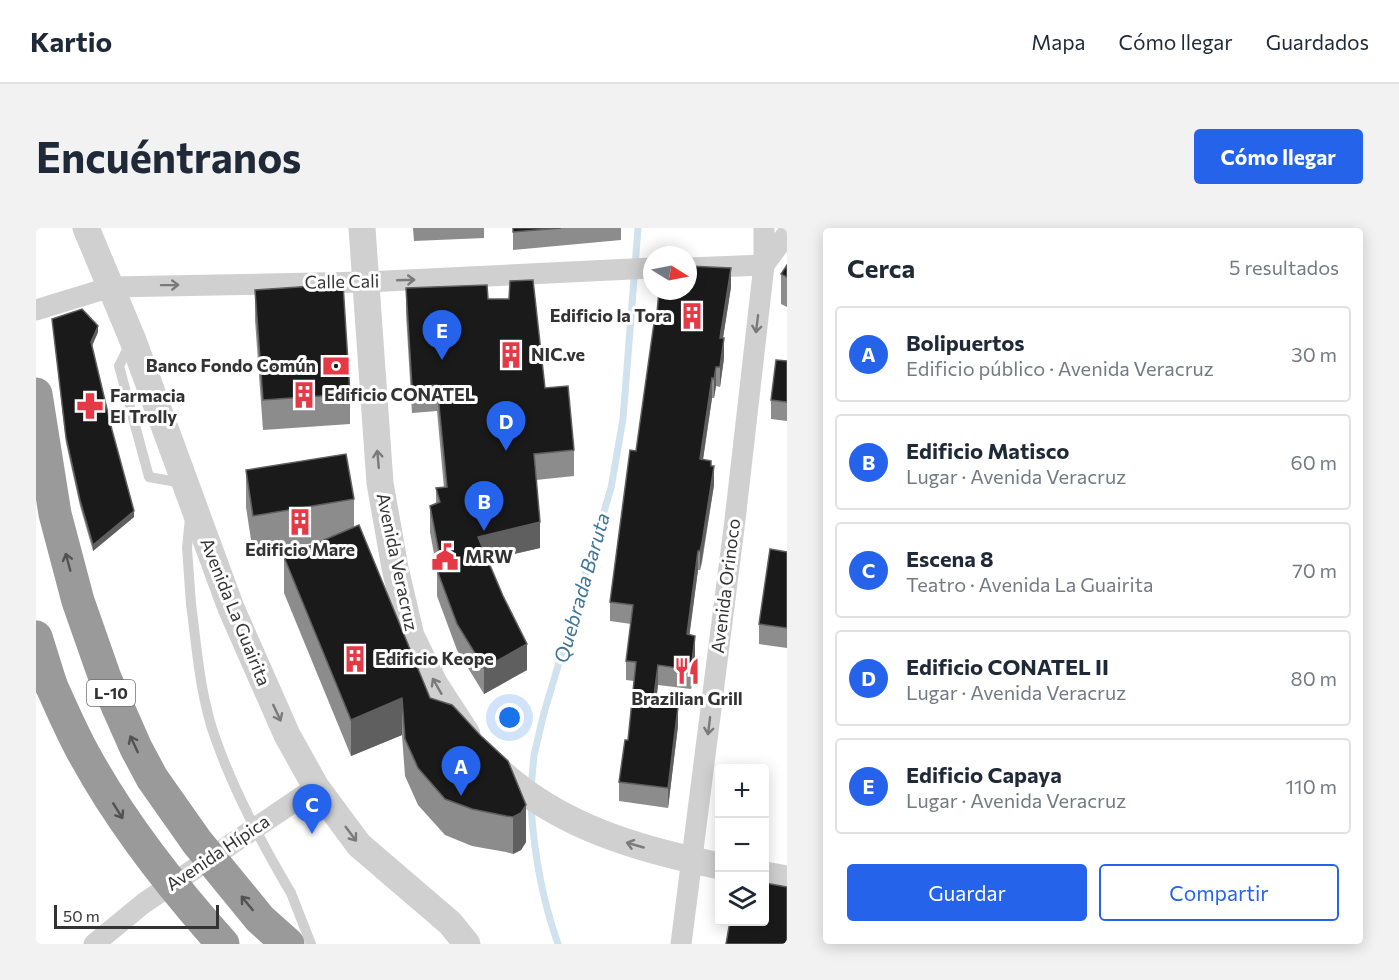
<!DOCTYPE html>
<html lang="es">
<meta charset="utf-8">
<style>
body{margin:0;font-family:Commissioner,sans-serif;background:#f2f2f3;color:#1f2937}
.controls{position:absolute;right:18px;bottom:18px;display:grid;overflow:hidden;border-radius:6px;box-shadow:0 3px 15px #0003}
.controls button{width:54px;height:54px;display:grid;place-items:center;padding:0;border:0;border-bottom:2px solid #e0e1e3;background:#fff;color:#1f2937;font:30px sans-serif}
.compass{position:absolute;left:607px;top:18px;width:54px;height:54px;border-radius:50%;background:#fff;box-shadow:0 3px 15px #0003;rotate:100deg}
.scale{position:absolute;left:18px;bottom:15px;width:165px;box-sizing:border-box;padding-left:6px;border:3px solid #333;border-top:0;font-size:16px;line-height:21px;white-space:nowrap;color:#333;-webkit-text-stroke:4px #fff;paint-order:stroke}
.you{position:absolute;left:474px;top:490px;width:21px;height:21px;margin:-15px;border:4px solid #fff;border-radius:50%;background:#1a73e8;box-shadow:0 0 0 9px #1a73e833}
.badge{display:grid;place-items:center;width:39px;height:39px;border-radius:50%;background:#2563eb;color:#fff;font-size:20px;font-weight:700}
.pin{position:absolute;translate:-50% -50px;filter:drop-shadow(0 2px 3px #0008)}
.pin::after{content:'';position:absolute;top:32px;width:21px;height:18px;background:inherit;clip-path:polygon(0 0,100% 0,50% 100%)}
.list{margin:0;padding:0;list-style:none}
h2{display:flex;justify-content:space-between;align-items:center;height:78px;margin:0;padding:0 24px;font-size:26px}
h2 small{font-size:20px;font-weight:400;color:#747a83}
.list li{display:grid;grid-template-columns:39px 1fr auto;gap:18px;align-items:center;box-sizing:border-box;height:96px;margin:0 12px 12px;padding:0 12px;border:2px solid #e0e1e3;border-radius:6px}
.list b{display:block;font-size:22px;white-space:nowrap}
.list p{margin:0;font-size:20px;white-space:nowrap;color:#747a83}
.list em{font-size:20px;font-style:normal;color:#747a83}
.actions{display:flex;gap:12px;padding:18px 24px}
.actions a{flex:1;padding:14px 0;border:2px solid #2563eb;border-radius:6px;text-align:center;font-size:21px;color:#2563eb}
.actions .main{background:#2563eb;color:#fff}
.icon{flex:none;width:33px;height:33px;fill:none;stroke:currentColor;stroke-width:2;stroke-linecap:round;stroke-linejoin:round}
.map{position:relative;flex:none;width:751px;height:716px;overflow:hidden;border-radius:6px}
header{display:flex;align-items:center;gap:36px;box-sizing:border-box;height:84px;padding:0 30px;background:#fff;border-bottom:2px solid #e0e1e3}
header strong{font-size:28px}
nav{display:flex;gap:33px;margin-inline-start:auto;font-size:21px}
.intro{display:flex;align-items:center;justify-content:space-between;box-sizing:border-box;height:144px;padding:0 36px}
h1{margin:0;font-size:42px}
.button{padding:15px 27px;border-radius:6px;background:#2563eb;color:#fff;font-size:21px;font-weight:700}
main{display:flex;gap:36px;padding:0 36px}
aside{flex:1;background:#fff;border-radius:6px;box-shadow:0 3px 15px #0003}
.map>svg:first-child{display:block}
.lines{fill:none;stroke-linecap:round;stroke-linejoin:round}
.stream{stroke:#cfe2ee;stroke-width:7}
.service{stroke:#d0d0d0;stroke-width:10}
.minor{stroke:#d0d0d0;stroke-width:21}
.tertiary{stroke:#d0d0d0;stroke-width:27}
.motorway{stroke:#9a9a9a;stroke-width:33}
.service-bridge{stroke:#d0d0d0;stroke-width:10}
.motorway-bridge{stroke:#9a9a9a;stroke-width:33}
.wall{fill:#8c8c8c}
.shaded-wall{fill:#5f5f5f}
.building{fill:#1a1a1a;stroke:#5f5f5f;stroke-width:1.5}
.oneway{stroke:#7a7a7a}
.oneway2{stroke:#525252}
.labels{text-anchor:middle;stroke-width:6;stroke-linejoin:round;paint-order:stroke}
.shield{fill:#fff;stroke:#707070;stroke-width:1.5}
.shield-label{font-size:16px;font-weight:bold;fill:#333}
.street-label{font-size:18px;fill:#333;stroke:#fff}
.poi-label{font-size:18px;font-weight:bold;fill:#333;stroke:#fff;text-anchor:start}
.water-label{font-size:20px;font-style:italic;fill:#3f7597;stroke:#fff}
</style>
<header>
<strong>Kartio</strong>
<nav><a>Mapa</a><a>Cómo llegar</a><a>Guardados</a></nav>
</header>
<div class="intro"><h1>Encuéntranos</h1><a class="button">Cómo llegar</a></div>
<main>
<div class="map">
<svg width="751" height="716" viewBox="0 0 751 716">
<rect width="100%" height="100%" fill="#fff"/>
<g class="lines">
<!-- stream -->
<g class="stream">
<path d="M495,561L498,527L508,485L575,260L587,191L602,0"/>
<path d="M495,578C498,625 506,671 522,716"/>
</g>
<!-- service -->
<g class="service">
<path d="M94,116L83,138L113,249L146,255"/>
<path d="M154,290L151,320L155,376"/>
<path d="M255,665L275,716"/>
</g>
<!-- minor -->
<g class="minor">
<path d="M728,37L751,6"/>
<path d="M652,40L728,37"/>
<path d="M0,82L75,59L330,54L616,40"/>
<path d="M58,716L108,675L280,559"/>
<path d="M645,716L699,292L728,37V0"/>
</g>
<!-- tertiary -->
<g class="tertiary">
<path d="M50,0L96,110L195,380L251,507L280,559L323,617L414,695L431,716"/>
<path d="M326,0L344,255L359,340L375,408L398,455L431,506"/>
<path d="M456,536C518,597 600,621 684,638"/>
<path d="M728,647L751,651"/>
</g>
<!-- motorway -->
<path class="motorway" d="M0,409L15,457"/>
<!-- service-bridge -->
<path class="service-bridge" d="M155,376C161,421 164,469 180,512C199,566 226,616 255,665"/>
<!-- motorway-bridge -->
<g class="motorway-bridge">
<path d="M0,166L19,286L42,373L69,450L100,520L116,550L161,614L224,691L252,716"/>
<path d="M15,457C26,481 36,505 49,528C86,596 135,658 187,716"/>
</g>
</g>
<!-- wall -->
<g class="wall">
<path d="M377,0H448V10L378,13Z"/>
<path d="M477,0H585V12L477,22Z"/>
<path d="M751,37V79L745,76V46Z"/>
<path d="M695,59L687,110L688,130L684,159L680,158L678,170H676L667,232L675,238L678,257L666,335L664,342H662L653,407L659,427L655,461L622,457L620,476L642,498L632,580L583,573V554L592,512L598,453L590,452V433L595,396L574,393V374L600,223L620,95Z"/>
<path d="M370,60L452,71L509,160L538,222V248L500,252L504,320L452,332L491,442L448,466L421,422L401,368V342L394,304V278L400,275V260H408L401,183L376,185L370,86Z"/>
<path d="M219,62L314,166V196L227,202L219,92Z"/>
<path d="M16,91L62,104L56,118L76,202L98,289L57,323L44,278L30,215Z"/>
<path d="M751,133V193L735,191V172Z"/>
<path d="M210,242L318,271V299L394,470L421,482L490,614L485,622L477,626L470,624L436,618L409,607L382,577L369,548L366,507L315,528L248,365V329L284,314L217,325L210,279Z"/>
<path d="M751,324V420L723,416V396Z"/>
</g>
<!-- shaded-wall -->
<g class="shaded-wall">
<path d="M695,40V59L684,129V110Z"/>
<path d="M62,98V104L55,120V114Z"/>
<path d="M688,110V130L684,159V139Z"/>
<path d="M680,139V158L678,170V151Z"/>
<path d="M676,150V170L664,251V231Z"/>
<path d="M678,238V257L664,342V323Z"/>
<path d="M98,283V289L57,323V317Z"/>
<path d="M504,294V320L442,334V309Z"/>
<path d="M662,323V342L651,426V406Z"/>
<path d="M659,408V427L655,461V442Z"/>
<path d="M491,416V442L448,466V440Z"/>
<path d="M622,437V457L617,494V475Z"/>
<path d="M366,470V507L315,528V492Z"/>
<path d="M642,479V498L632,580V560Z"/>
<path d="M490,577V614L485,622L477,626V589Z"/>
</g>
<!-- building -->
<g class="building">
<path d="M477,0H525L477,4Z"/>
<path d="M751,37V49L745,46Z"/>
<path d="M652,38L695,40L684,110H688L684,139H680L678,151L676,150L664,231L675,233V238H678L666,315L664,323H662L651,406L659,408L655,442L622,437L617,475L642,479L632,560L583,554L589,512H592L600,434L590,433L597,377L574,374L594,222L600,223L618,95H620L623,63H652Z"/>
<path d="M497,52L509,160L532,158L538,222L498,226L504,294L442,309L467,368L491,416L448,440L421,396L401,342L406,340L394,278L404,274L400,260L411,259L401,157L376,159L370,60L451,57L452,71H473L474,53Z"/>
<path d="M307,56L314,166L227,172L219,62Z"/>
<path d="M46,81L62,98L55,114L76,202L98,283L57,317L44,272L30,209L16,91Z"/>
<path d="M740,132L751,133V174L735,172Z"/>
<path d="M310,226L318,271L217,288L210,242Z"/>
<path d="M323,297L394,470L416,477L421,482L444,507L472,533L490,577L485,585L477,589L470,588L436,581L409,571L382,540L369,511L366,470L315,492L248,329Z"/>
<path d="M734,321L751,324V400L723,396Z"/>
<path d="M729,655L751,659V716H690L694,693H729Z"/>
</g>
<!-- one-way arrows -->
<defs><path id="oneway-shaft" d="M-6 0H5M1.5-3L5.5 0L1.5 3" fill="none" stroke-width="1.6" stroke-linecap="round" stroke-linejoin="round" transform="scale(1.5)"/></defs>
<g class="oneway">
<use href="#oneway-shaft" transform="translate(370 52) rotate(-2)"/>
<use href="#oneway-shaft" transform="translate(134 57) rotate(-1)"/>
<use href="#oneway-shaft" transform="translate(721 96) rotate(97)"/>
<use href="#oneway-shaft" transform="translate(342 231) rotate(-95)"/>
<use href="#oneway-shaft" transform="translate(401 458) rotate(-120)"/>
<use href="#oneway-shaft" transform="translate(241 485) rotate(65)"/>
<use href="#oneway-shaft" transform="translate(673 498) rotate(97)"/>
<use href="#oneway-shaft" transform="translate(315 606) rotate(53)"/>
<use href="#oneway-shaft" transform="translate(599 617) rotate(-164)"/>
</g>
<g class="oneway2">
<use href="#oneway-shaft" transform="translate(32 334) rotate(-105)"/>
<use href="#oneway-shaft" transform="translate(98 516) rotate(-115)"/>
<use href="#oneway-shaft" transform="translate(82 583) rotate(58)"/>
<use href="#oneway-shaft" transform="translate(211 675) rotate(-129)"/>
</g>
<!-- icons -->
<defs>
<symbol id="building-bare" viewBox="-9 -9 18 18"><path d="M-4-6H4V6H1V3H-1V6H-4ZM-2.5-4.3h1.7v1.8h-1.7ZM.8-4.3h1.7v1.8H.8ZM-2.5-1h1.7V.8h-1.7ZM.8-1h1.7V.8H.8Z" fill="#e63946" stroke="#fff" stroke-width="2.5" paint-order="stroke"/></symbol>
<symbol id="bank-bare" viewBox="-9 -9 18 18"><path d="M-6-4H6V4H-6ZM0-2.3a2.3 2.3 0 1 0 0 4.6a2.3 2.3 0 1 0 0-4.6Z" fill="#e63946" stroke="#fff" stroke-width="2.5" paint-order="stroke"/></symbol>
<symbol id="pharmacy-bare" viewBox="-9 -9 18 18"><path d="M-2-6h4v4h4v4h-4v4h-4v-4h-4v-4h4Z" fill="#e63946" stroke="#fff" stroke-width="2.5" paint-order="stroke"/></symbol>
<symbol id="civic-bare" viewBox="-9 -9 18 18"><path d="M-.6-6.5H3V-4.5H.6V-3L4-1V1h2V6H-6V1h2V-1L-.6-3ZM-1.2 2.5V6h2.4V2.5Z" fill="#e63946" stroke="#fff" stroke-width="2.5" paint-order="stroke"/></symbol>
<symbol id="restaurant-bare" viewBox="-9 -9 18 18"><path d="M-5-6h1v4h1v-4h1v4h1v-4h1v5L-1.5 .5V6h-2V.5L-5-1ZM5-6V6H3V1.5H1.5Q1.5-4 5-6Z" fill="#e63946" stroke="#fff" stroke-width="2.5" paint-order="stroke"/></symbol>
</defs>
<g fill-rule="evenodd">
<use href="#building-bare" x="637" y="69" width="38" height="38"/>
<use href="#building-bare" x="456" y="108" width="38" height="38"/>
<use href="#bank-bare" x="281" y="119" width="38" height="38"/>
<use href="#building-bare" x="249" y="148" width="38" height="38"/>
<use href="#pharmacy-bare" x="35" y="159" width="38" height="38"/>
<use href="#building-bare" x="245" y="275" width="38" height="38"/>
<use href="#civic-bare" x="390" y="310" width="38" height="38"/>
<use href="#building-bare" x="300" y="412" width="38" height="38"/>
<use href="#restaurant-bare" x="632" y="424" width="38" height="38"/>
</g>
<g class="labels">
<!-- shield labels -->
<rect class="shield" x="51" y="452" width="48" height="26" rx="4.5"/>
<g class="shield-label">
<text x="75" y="471">L-10</text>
</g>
<!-- street labels -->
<g class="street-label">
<text transform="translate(306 54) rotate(-1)" y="6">Calle Cali</text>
<text transform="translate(361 334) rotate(78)" y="6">Avenida Veracruz</text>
<text transform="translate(690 358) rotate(-83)" y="6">Avenida Orinoco</text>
<text transform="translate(199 384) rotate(68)" y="6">Avenida La Guairita</text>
<text transform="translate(182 625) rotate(-34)" y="6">Avenida Hípica</text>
</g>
<!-- poi labels -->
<g class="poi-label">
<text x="636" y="94" text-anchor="end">Edificio la Tora</text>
<text x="495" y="133">NIC.ve</text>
<text x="280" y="144" text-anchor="end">Banco Fondo Común</text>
<text x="288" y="173">Edificio CONATEL</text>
<text x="74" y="174">Farmacia<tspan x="74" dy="21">El Trolly</tspan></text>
<text x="264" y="328" text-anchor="middle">Edificio Mare</text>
<text x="429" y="335">MRW</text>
<text x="339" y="437">Edificio Keope</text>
<text x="651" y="477" text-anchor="middle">Brazilian Grill</text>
</g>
<!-- water labels -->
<g class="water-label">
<text transform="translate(546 360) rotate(-74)" y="7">Quebrada Baruta</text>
</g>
</g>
</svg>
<div class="controls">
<button>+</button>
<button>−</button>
<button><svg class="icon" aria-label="layers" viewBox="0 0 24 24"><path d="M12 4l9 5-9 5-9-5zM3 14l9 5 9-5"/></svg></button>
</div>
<svg class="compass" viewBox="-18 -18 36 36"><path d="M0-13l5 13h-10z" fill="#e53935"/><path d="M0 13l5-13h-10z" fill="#747a83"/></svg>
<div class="scale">50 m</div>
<div class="you"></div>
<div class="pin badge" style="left:425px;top:568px">A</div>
<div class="pin badge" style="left:448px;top:303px">B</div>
<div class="pin badge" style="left:276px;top:606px">C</div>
<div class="pin badge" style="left:470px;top:223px">D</div>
<div class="pin badge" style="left:406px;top:132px">E</div>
</div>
<aside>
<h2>Cerca<small>5 resultados</small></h2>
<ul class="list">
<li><span class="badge">A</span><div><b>Bolipuertos</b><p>Edificio público · Avenida Veracruz</p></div><em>30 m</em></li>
<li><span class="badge">B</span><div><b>Edificio Matisco</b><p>Lugar · Avenida Veracruz</p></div><em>60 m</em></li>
<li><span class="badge">C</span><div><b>Escena 8</b><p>Teatro · Avenida La Guairita</p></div><em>70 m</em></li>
<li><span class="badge">D</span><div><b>Edificio CONATEL II</b><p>Lugar · Avenida Veracruz</p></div><em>80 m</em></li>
<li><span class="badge">E</span><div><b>Edificio Capaya</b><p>Lugar · Avenida Veracruz</p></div><em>110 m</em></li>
</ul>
<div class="actions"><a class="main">Guardar</a><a>Compartir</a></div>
</aside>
</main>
